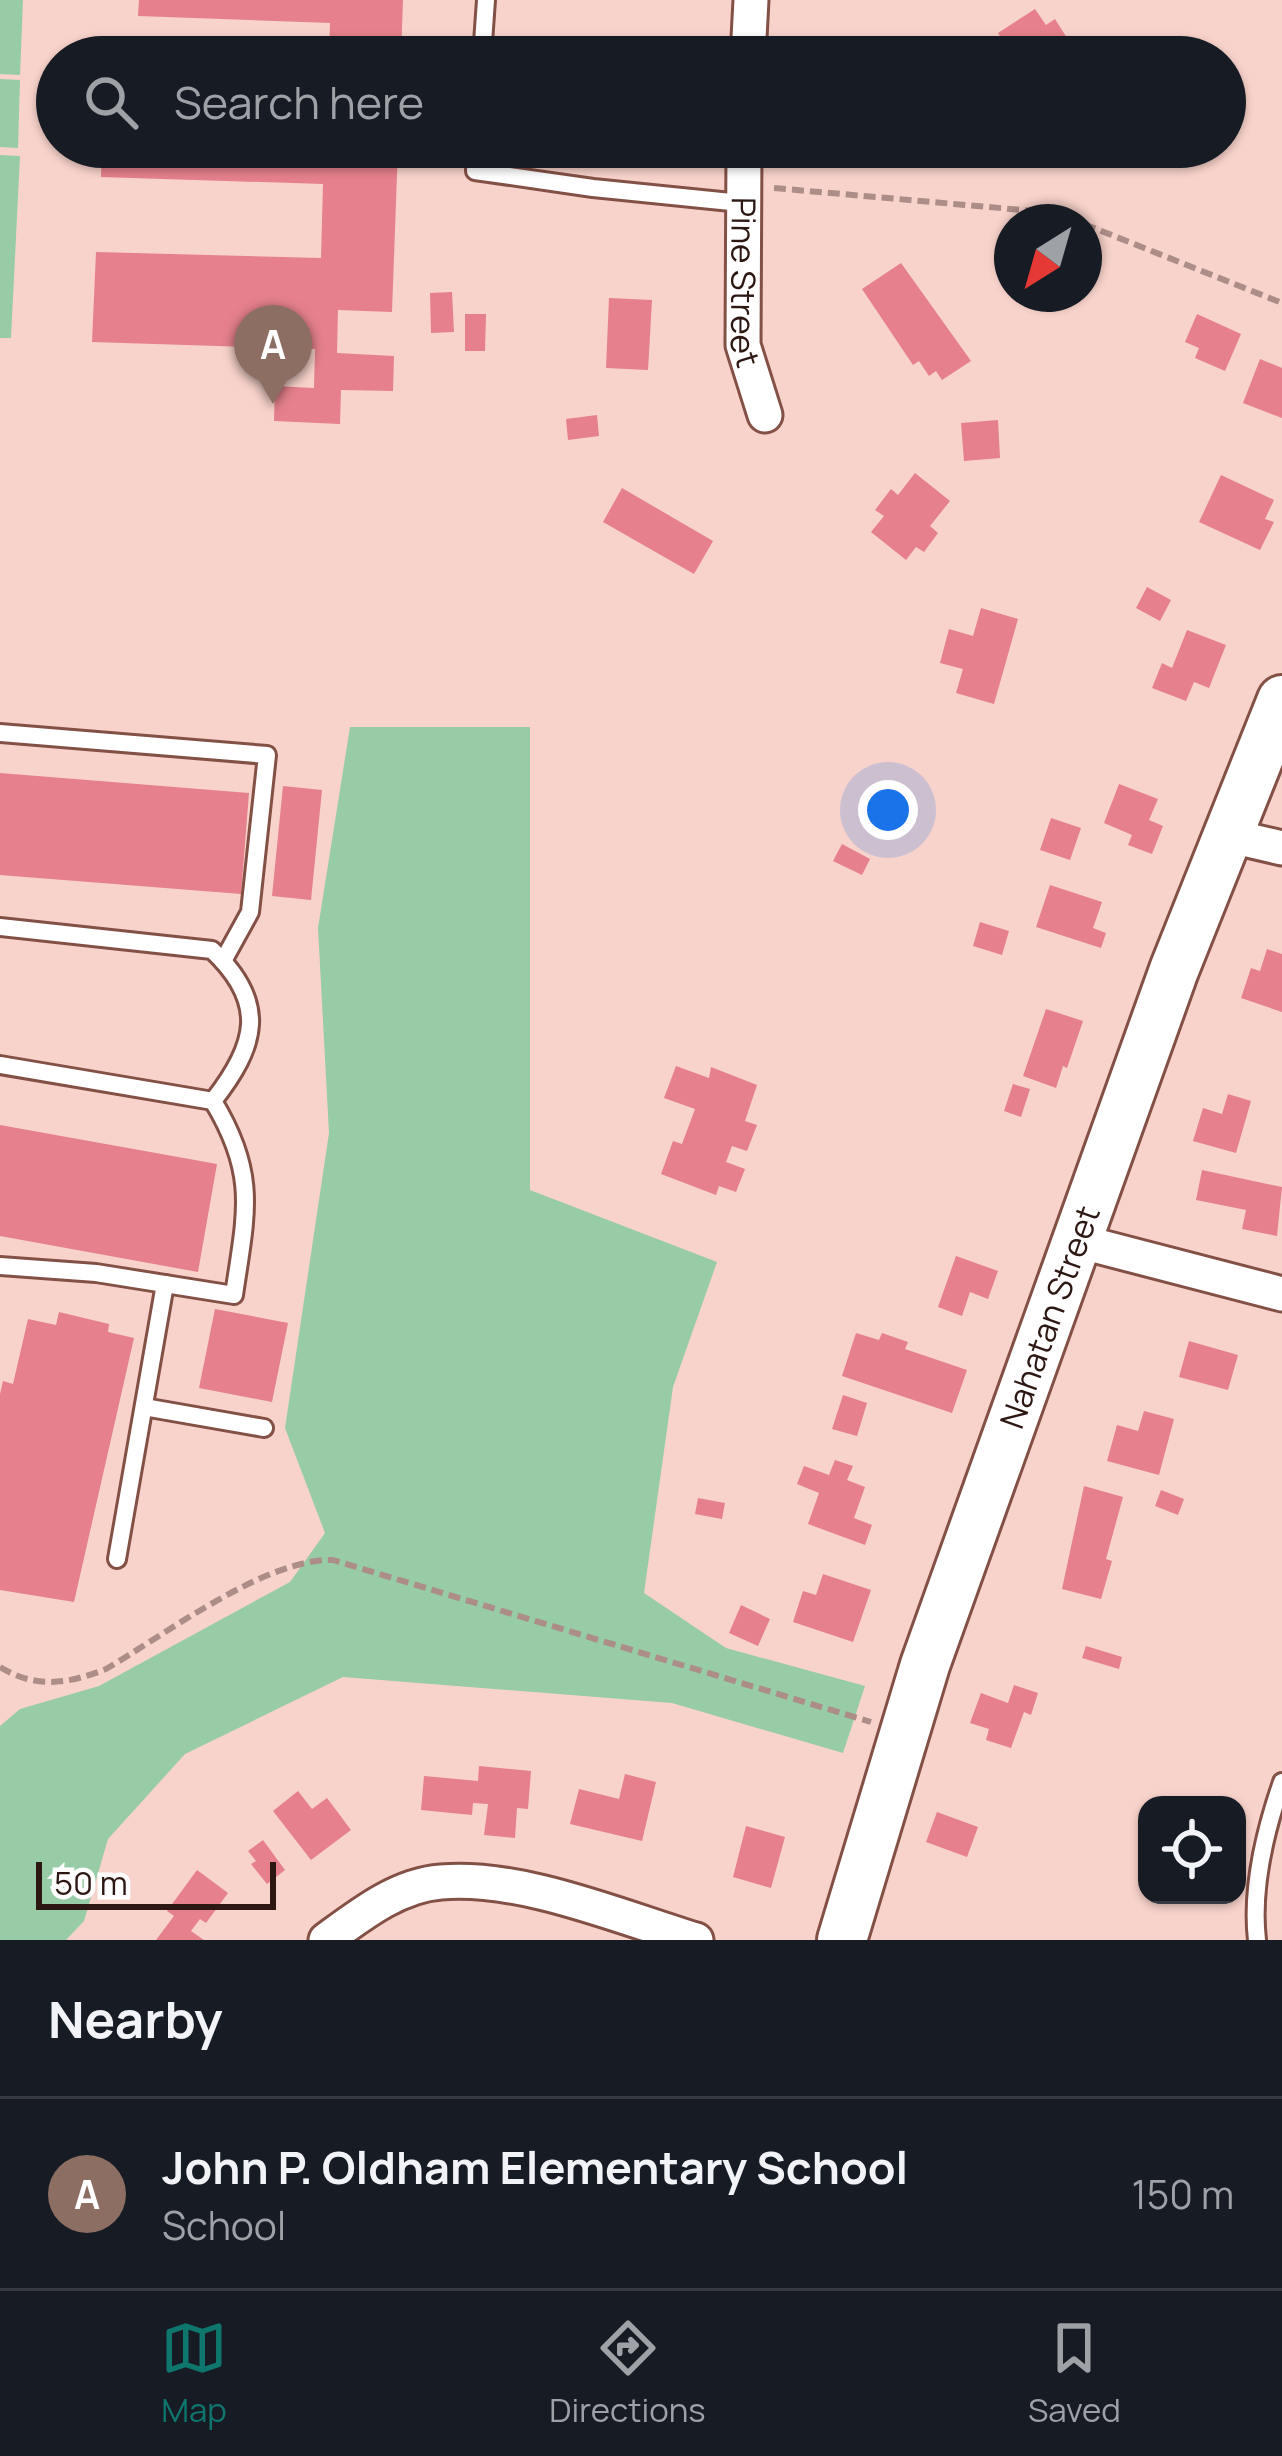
<!DOCTYPE html>
<style>
body{margin:0;font-family:Manrope,sans-serif;background:#20242c;color:#f1f3f6}
.controls{position:absolute;right:36px;bottom:36px;display:grid;overflow:hidden;border-radius:24px;box-shadow:0 3px 9px #0004}
.controls button{width:108px;height:108px;display:grid;place-items:center;padding:0;border:0;border-bottom:3px solid #363941;background:#171b24;color:#f1f3f6;font:60px sans-serif}
.compass{position:absolute;left:994px;top:204px;width:108px;height:108px;border-radius:50%;background:#171b24;box-shadow:0 3px 9px #0004;rotate:217deg}
.scale{position:absolute;left:36px;bottom:30px;width:240px;box-sizing:border-box;padding-left:12px;border:6px solid #2c1713;border-top:0;font-size:33px;line-height:42px;white-space:nowrap;color:#2c1713;-webkit-text-stroke:9px #fefefe;paint-order:stroke}
.you{position:absolute;left:888px;top:810px;width:42px;height:42px;margin:-30px;border:9px solid #fff;border-radius:50%;background:#1a73e8;box-shadow:0 0 0 18px #1a73e833}
.badge{display:grid;place-items:center;width:78px;height:78px;border-radius:50%;background:#0f766e;color:#fff;font-size:39px;font-weight:700}
.pin{position:absolute;translate:-50% -99px;filter:drop-shadow(0 3px 6px #0008)}
.pin::after{content:'';position:absolute;top:63px;width:42px;height:36px;background:inherit;clip-path:polygon(0 0,100% 0,50% 100%)}
.list{margin:0;padding:0;list-style:none}
h2{display:flex;justify-content:space-between;align-items:center;height:156px;margin:0;padding:0 48px;font-size:51px}
h2 small{font-size:39px;font-weight:400;color:#9ea1a6}
.list li{display:grid;grid-template-columns:78px 1fr auto;gap:36px;align-items:center;box-sizing:border-box;height:192px;padding:0 48px;border-top:3px solid #363941}
.list b{display:block;font-size:45px;white-space:nowrap}
.list p{margin:0;font-size:39px;white-space:nowrap;color:#9ea1a6}
.list em{font-size:39px;font-style:normal;color:#9ea1a6}
.icon{flex:none;width:66px;height:66px;fill:none;stroke:currentColor;stroke-width:2;stroke-linecap:round;stroke-linejoin:round}
.map{position:relative;flex:none;width:1282px;height:1940px;overflow:hidden}
.search{position:absolute;background:#171b24;box-shadow:0 3px 9px #0004;left:36px;right:36px;top:36px;height:132px;display:flex;align-items:center;gap:30px;box-sizing:border-box;padding:0 42px;border-radius:66px;color:#9ea1a6;font-size:45px}
.sheet{height:348px;background:#171b24}
nav{display:flex;justify-content:space-around;align-items:center;box-sizing:border-box;height:168px;border-top:3px solid #363941;background:#171b24;font-size:33px;color:#9ea1a6}
nav a{display:grid;justify-items:center;gap:6px}
nav .on{color:#0f766e}
.map>svg:first-child{display:block}
.green{fill:#97cca6}
.building{fill:#e5808c}
.lines{fill:none;stroke-linecap:round;stroke-linejoin:round}
.lane-casing{stroke:#835045;stroke-width:22}
.street-casing{stroke:#835045;stroke-width:39}
.secondary-casing{stroke:#835045;stroke-width:54}
.path{stroke:#ac8d87;stroke-width:6;stroke-dasharray:12 6;stroke-linecap:butt}
.lane{stroke:#fff;stroke-width:16}
.street{stroke:#fff;stroke-width:33}
.secondary{stroke:#fff;stroke-width:48}
.labels{text-anchor:middle;stroke-width:9;stroke-linejoin:round;paint-order:stroke}
.street-label{font-size:33px;fill:#2c1713;stroke:#fefefe}
</style>
<div class="map">
<svg width="1282" height="1940" viewBox="0 0 1282 1940">
<rect width="100%" height="100%" fill="#f8d3cb"/>
<!-- green -->
<g class="green">
<path d="M0,0H23L20,75L0,74Z"/>
<path d="M0,79L20,80L18,148L0,147Z"/>
<path d="M0,155L20,156L11,338H0Z"/>
<path d="M350,727H530V1190L717,1262L673,1387L644,1593L726,1648L865,1686L843,1753L672,1703L343,1677L185,1754L108,1839L84,1921L66,1940H0V1726L20,1709L99,1686L290,1582L325,1533L285,1428L329,1133L318,928Z"/>
</g>
<!-- building -->
<g class="building">
<path d="M139,0H403L401,57H329L330,23L138,16Z"/>
<path d="M1035,9L1046,25L1055,19L1067,38L1060,43L1069,57H995L990,50L1003,41L998,33Z"/>
<path d="M828,46L865,48L864,57H828Z"/>
<path d="M102,147H398L392,312L338,310L337,353L394,356L393,391L341,390L340,424L274,421L275,386L314,388L315,349L92,342L96,252L321,258L323,184L101,177Z"/>
<path d="M642,147H675V157L642,156Z"/>
<path d="M901,263L971,361L942,380L936,371L929,376L919,361L913,365L862,289Z"/>
<path d="M452,292L454,332L431,333L430,293Z"/>
<path d="M609,298L652,300L648,370L606,368Z"/>
<path d="M465,314H486L485,351H465Z"/>
<path d="M1197,314L1241,334L1225,371L1195,358L1199,348L1185,342Z"/>
<path d="M1260,359L1282,368V418L1243,403Z"/>
<path d="M597,415L599,436L568,440L566,419Z"/>
<path d="M998,420L1000,458L964,461L961,423Z"/>
<path d="M915,473L950,501L930,526L938,533L924,552L916,547L906,560L871,532L884,516L875,510L891,489L898,495Z"/>
<path d="M1221,475L1274,500L1265,519L1274,522L1260,550L1199,522Z"/>
<path d="M622,488L713,541L694,574L603,522Z"/>
<path d="M1147,587L1171,600L1160,621L1136,608Z"/>
<path d="M981,608L1018,619L994,704L956,693L963,669L940,663L949,629L973,636Z"/>
<path d="M1187,630L1226,645L1209,688L1194,682L1186,701L1152,688L1162,663L1172,668Z"/>
<path d="M0,773L249,793L241,894L0,875Z"/>
<path d="M1119,784L1158,799L1149,820L1163,826L1152,854L1128,845L1132,835L1104,823Z"/>
<path d="M283,786L322,790L311,900L272,896Z"/>
<path d="M1051,818L1081,828L1070,860L1040,850Z"/>
<path d="M842,844L870,859L862,875L833,861Z"/>
<path d="M1050,885L1102,902L1093,928L1106,933L1101,948L1036,927Z"/>
<path d="M980,922L1009,931L1002,955L973,946Z"/>
<path d="M1267,949L1282,954V1012L1241,998L1251,968L1260,971Z"/>
<path d="M1046,1009L1083,1021L1067,1068L1063,1066L1056,1088L1023,1076Z"/>
<path d="M676,1066L709,1078L711,1067L757,1085L745,1121L757,1125L747,1151L732,1146L726,1162L745,1169L736,1192L719,1186L716,1195L661,1174L673,1141L682,1144L695,1109L664,1098Z"/>
<path d="M1013,1084L1030,1089L1021,1117L1004,1111Z"/>
<path d="M1228,1094L1251,1101L1236,1153L1193,1141L1203,1108L1222,1114Z"/>
<path d="M0,1125L217,1164L198,1272L0,1236Z"/>
<path d="M1202,1170L1282,1187L1277,1236L1242,1229L1246,1210L1196,1200Z"/>
<path d="M956,1256L998,1271L988,1299L970,1292L962,1316L938,1307Z"/>
<path d="M215,1309L288,1323L272,1402L199,1388Z"/>
<path d="M59,1312L109,1324L108,1332L134,1338L74,1602L0,1590V1394L3,1381L13,1384L28,1319L56,1325Z"/>
<path d="M856,1333L879,1340L882,1333L908,1342L905,1349L967,1370L952,1413L842,1376Z"/>
<path d="M1189,1341L1238,1355L1228,1390L1179,1377Z"/>
<path d="M843,1395L867,1403L857,1436L832,1429Z"/>
<path d="M1144,1411L1174,1419L1159,1475L1107,1461L1117,1425L1138,1431Z"/>
<path d="M835,1460L853,1466L847,1480L865,1487L854,1518L872,1525L865,1545L808,1524L819,1493L797,1484L804,1466L829,1475Z"/>
<path d="M1084,1486L1123,1497L1106,1559L1112,1561L1101,1599L1062,1589Z"/>
<path d="M1161,1490L1184,1499L1178,1515L1155,1506Z"/>
<path d="M698,1498L725,1503L722,1519L695,1514Z"/>
<path d="M823,1574L871,1590L853,1642L793,1622L803,1591L816,1595Z"/>
<path d="M741,1605L770,1619L758,1646L729,1633Z"/>
<path d="M1086,1646L1122,1657L1119,1669L1082,1658Z"/>
<path d="M1014,1685L1038,1693L1031,1715L1024,1712L1011,1748L986,1740L989,1729L970,1723L981,1693L1008,1703Z"/>
<path d="M479,1766L531,1771L528,1809L517,1808L515,1838L484,1835L488,1804L473,1803L472,1815L421,1810L424,1776L478,1781Z"/>
<path d="M625,1774L656,1782L642,1841L570,1824L579,1789L619,1799Z"/>
<path d="M298,1791L312,1809L327,1798L351,1830L311,1860L273,1811Z"/>
<path d="M937,1812L978,1827L967,1857L926,1842Z"/>
<path d="M746,1826L785,1837L771,1888L733,1877Z"/>
<path d="M263,1840L285,1870L267,1884L251,1864L256,1861L248,1851Z"/>
<path d="M197,1870L228,1893L206,1923L200,1919L191,1931L204,1940H156L174,1916L167,1911Z"/>
</g>
<g class="lines">
<defs>
<g id="lane">
<path d="M482,57L486,0"/>
<path d="M476,147L475,171L593,188L741,203"/>
<path d="M0,733L267,755L250,912L223,961"/>
<path d="M0,927L212,950C268,1003 257,1045 213,1101C258,1175 246,1213 234,1295L96,1273L0,1266"/>
<path d="M0,1065L213,1101"/>
<path d="M144,1407L264,1428"/>
<path d="M117,1559L165,1284"/>
<path d="M1257,1940C1251,1888 1265,1831 1282,1782"/>
</g>
<g id="street">
<path d="M748,57L751,0"/>
<path id="s1" d="M744,147L743,345L765,415"/>
<path d="M1226,835L1282,848"/>
<path d="M1078,1241L1282,1294"/>
<path d="M326,1940C360,1915 398,1885 441,1882C521,1875 620,1917 696,1940"/>
</g>
<g id="secondary">
<path id="s2" d="M842,1940L925,1665L1174,970L1282,700"/>
</g>
</defs>
<!-- lane casing -->
<use href="#lane" class="lane-casing"/>
<!-- street casing -->
<use href="#street" class="street-casing"/>
<!-- secondary casing -->
<use href="#secondary" class="secondary-casing"/>
<!-- path -->
<g class="path">
<path d="M774,188L1056,213L1079,222"/>
<path d="M1084,224L1282,303"/>
<path d="M0,1667C36,1689 68,1684 106,1669C166,1634 266,1558 333,1560L871,1722"/>
</g>
<!-- lane -->
<use href="#lane" class="lane"/>
<!-- street -->
<use href="#street" class="street"/>
<!-- secondary -->
<use href="#secondary" class="secondary"/>
</g>
<g class="labels">
<!-- street labels -->
<g class="street-label">
<text dy="12" stroke="none"><textPath href="#s1" startOffset="135">Pine Street</textPath></text>
<text dy="12" stroke="none"><textPath href="#s2" startOffset="657">Nahatan Street</textPath></text>
</g>
</g>
</svg>
<div class="controls">
<button><svg class="icon" aria-label="locate" viewBox="0 0 24 24"><circle cx="12" cy="12" r="6"/><path d="M12 2v4M12 18v4M2 12h4M18 12h4"/></svg></button>
</div>
<svg class="compass" viewBox="-18 -18 36 36"><path d="M0-13l5 13h-10z" fill="#e53935"/><path d="M0 13l5-13h-10z" fill="#9ea1a6"/></svg>
<div class="scale">50 m</div>
<div class="you"></div>
<div class="pin badge" style="left:273px;top:404px;background:#8d6e63">A</div>
<div class="search"><svg class="icon" aria-label="search" viewBox="0 0 24 24"><circle cx="10" cy="10" r="6"/><path d="M15 15l6 6"/></svg>Search here</div>
</div>
<section class="sheet">
<h2>Nearby<small></small></h2>
<ul class="list">
<li><span class="badge" style="background:#8d6e63">A</span><div><b>John P. Oldham Elementary School</b><p>School</p></div><em>150 m</em></li>
</ul>
</section>
<nav>
<a class="on"><svg class="icon" aria-label="map" viewBox="0 0 24 24"><path d="M3 6l6-2 6 2 6-2v14l-6 2-6-2-6 2zM9 4v14M15 6v14"/></svg>Map</a>
<a><svg class="icon" aria-label="directions" viewBox="0 0 24 24"><path d="M12 3l9 9-9 9-9-9zM9 14v-3h6M13 9l2 2-2 2"/></svg>Directions</a>
<a><svg class="icon" aria-label="saved" viewBox="0 0 24 24"><path d="M7 4h10v16l-5-4-5 4z"/></svg>Saved</a>
</nav>
